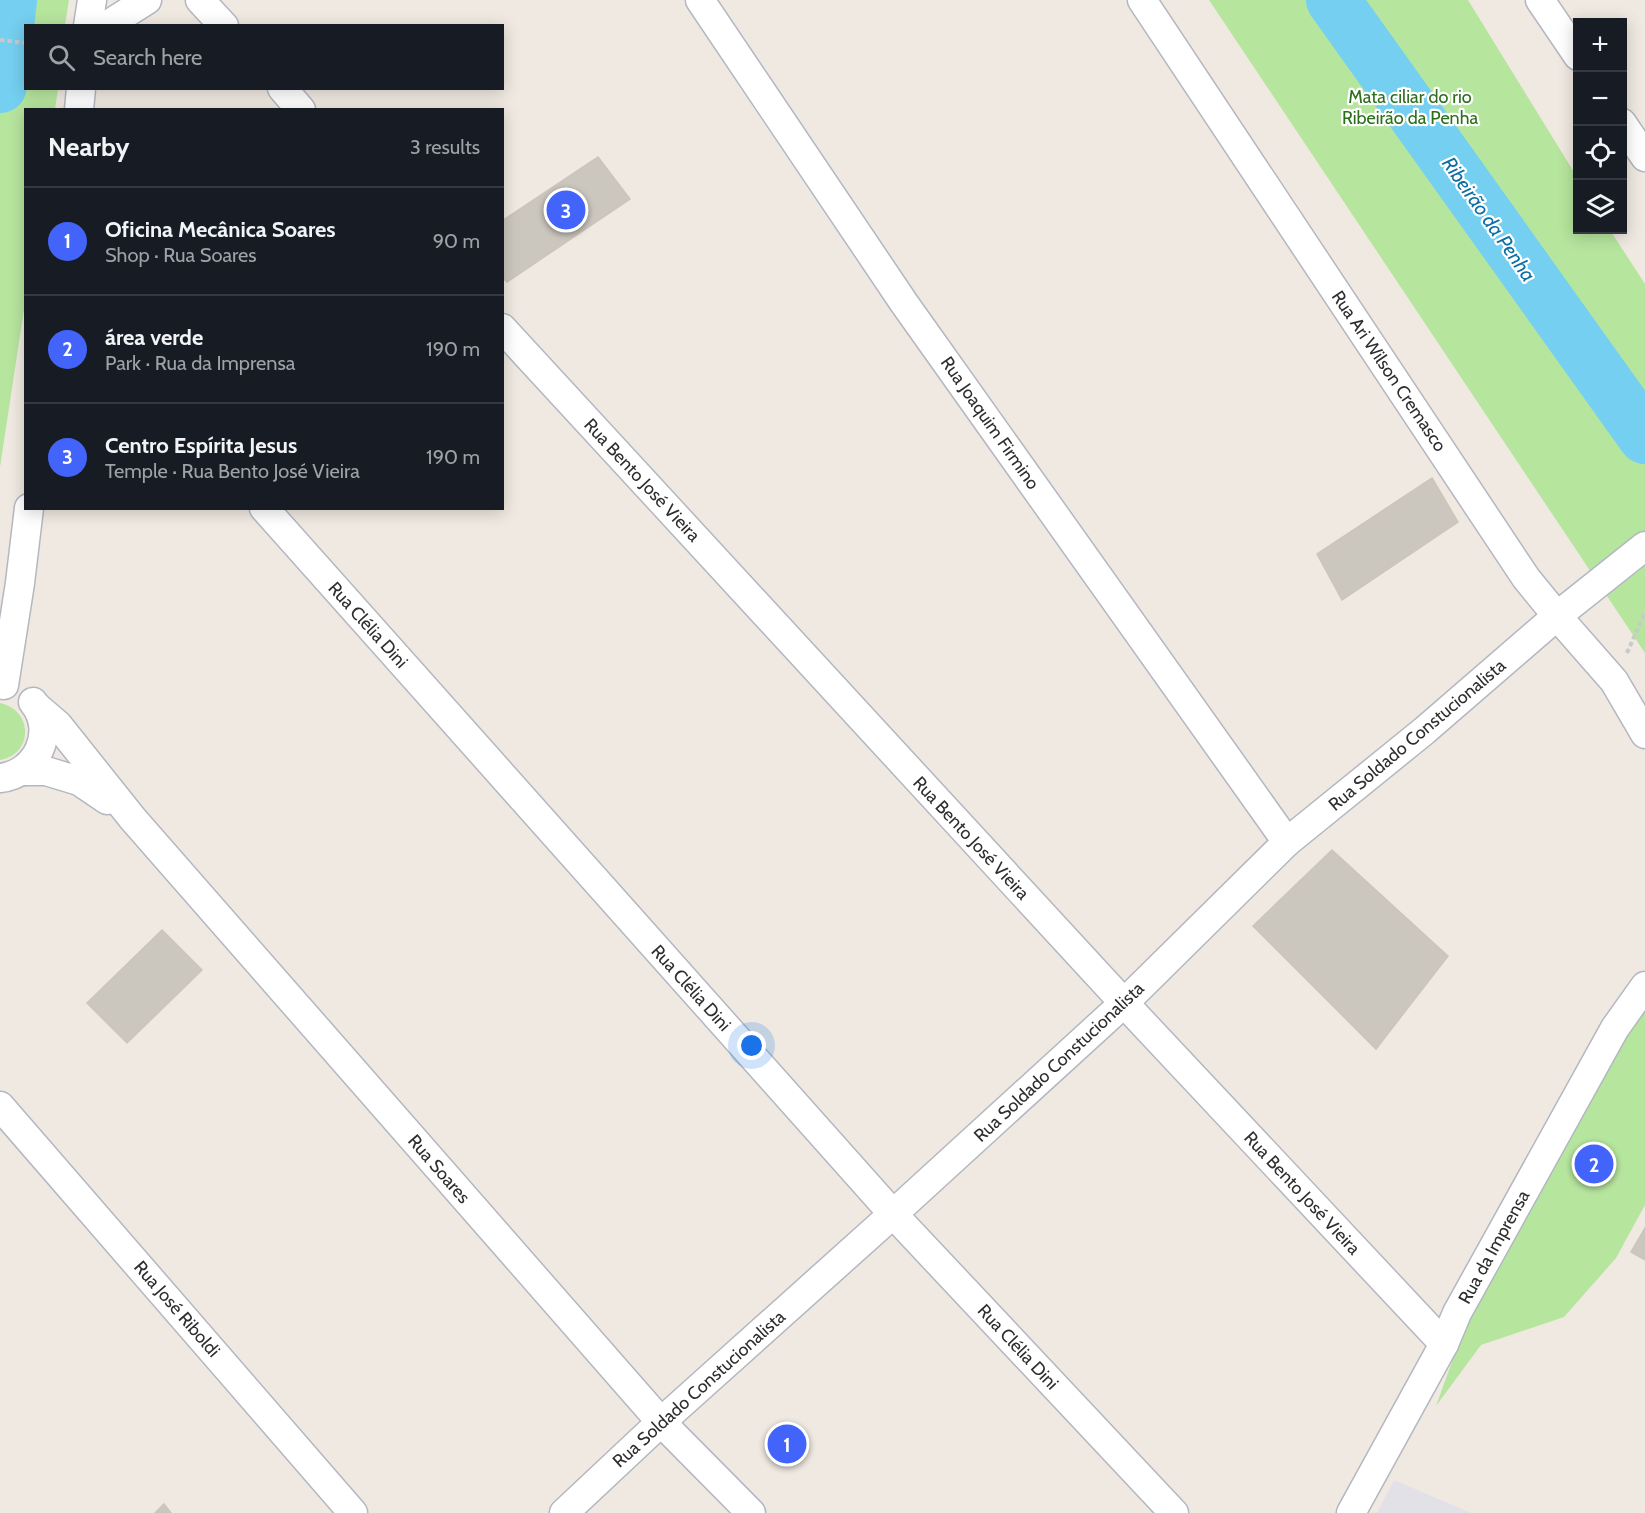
<!DOCTYPE html>
<meta charset="utf-8">
<style>
body{margin:0;font-family:Cabin,sans-serif;background:#242831;color:#f1f3f6}
.controls{position:absolute;right:18px;top:18px;display:grid;overflow:hidden;border-radius:0px;box-shadow:0 3px 15px #0003}
.controls button{width:54px;height:54px;display:grid;place-items:center;padding:0;border:0;border-bottom:2px solid #363941;background:#171b24;color:#f1f3f6;font:30px sans-serif}
.you{position:absolute;left:752px;top:1046px;width:21px;height:21px;margin:-15px;border:4px solid #fff;border-radius:50%;background:#1a73e8;box-shadow:0 0 0 9px #1a73e833}
.badge{display:grid;place-items:center;width:39px;height:39px;border-radius:50%;background:#4264fb;color:#fff;font-size:20px;font-weight:700}
.pin{position:absolute;translate:-50% -50%;border:3px solid #fff;box-shadow:0 2px 6px #0006}
.list{margin:0;padding:0;list-style:none}
h2{display:flex;justify-content:space-between;align-items:center;height:78px;margin:0;padding:0 24px;font-size:26px}
h2 small{font-size:20px;font-weight:400;color:#9ea1a6}
.list li{display:grid;grid-template-columns:39px 1fr auto;gap:18px;align-items:center;box-sizing:border-box;height:108px;padding:0 24px;border-top:2px solid #363941}
.list b{display:block;font-size:22px;white-space:nowrap}
.list p{margin:0;font-size:20px;white-space:nowrap;color:#9ea1a6}
.list em{font-size:20px;font-style:normal;color:#9ea1a6}
.icon{flex:none;width:33px;height:33px;fill:none;stroke:currentColor;stroke-width:2;stroke-linecap:round;stroke-linejoin:round}
.map{position:relative;flex:none;width:1645px;height:1513px;overflow:hidden}
.search{position:absolute;background:#171b24;box-shadow:0 3px 15px #0003;left:24px;top:24px;width:480px;height:66px;display:flex;align-items:center;gap:15px;box-sizing:border-box;padding:0 21px;border-radius:0px;color:#9ea1a6;font-size:22px}
.panel{position:absolute;background:#171b24;box-shadow:0 3px 15px #0003;left:24px;top:108px;width:480px;height:402px;border-radius:0px}
.map>svg:first-child{display:block}
.industrial{fill:#e3e1e8}
.green{fill:#b6e59e}
.lines{fill:none;stroke-linecap:round;stroke-linejoin:round}
.river{stroke:#75cff0;stroke-width:54}
.building{fill:#cbc7bf;stroke:#cbc5ba;stroke-width:1.5}
.street-casing{stroke:#b4b7c1;stroke-width:31}
.path{stroke:#c9c9c9;stroke-width:4;stroke-dasharray:4.5 3;stroke-linecap:butt}
.street{stroke:#fff;stroke-width:28}
.labels{text-anchor:middle;stroke-width:4.5;stroke-linejoin:round;paint-order:stroke}
.park-label{font-size:18px;fill:#2c6e1b;stroke:#fff}
.street-label{font-size:18px;fill:#2e2e2e;stroke:#fff}
.water-label{font-size:20px;font-style:italic;fill:#0d6fa3;stroke:#fff}
</style>
<div class="map">
<svg width="1645" height="1513" viewBox="0 0 1645 1513">
<rect width="100%" height="100%" fill="#efe9e1"/>
<!-- industrial -->
<path class="industrial" d="M1394,1480L1471,1513H1377Z"/>
<!-- green -->
<g class="green">
<path d="M0,0H69L65,25L26,26V88L58,89L55,109L26,110L25,303L0,467Z"/>
<path d="M1209,0H1468L1577,177L1578,230H1610L1645,284V653Z"/>
<path d="M0,703C33,710 34,754 0,760Z"/>
<path d="M1645,973V1205L1616,1258L1564,1317L1481,1345L1436,1406L1479,1287Z"/>
</g>
<g class="lines">
<!-- river -->
<g class="river">
<path d="M1333,0L1645,437"/>
<path d="M0,86L10,0"/>
</g>
</g>
<!-- building -->
<g class="building">
<path d="M598,157L630,199L507,282L502,277V221Z"/>
<path d="M1432,478L1458,522L1342,600L1317,554Z"/>
<path d="M1332,850L1448,956L1376,1049L1253,926Z"/>
<path d="M162,930L202,970L127,1043L87,1003Z"/>
<path d="M1645,1228V1260L1631,1252Z"/>
<path d="M164,1504L171,1513H155Z"/>
</g>
<g class="lines">
<defs>
<g id="street">
<path d="M200,0L224,26"/>
<path d="M700,0L904,303L1287,842"/>
<path d="M1142,0L1526,578L1557,616L1614,681L1645,734"/>
<path d="M1540,0L1578,56"/>
<path d="M88,26L92,0"/>
<path d="M106,26L147,0"/>
<path d="M282,88L301,110"/>
<path d="M79,110L81,88"/>
<path d="M1622,123L1645,157"/>
<path d="M502,328L1124,1003L1444,1344"/>
<path d="M264,508L893,1214L1174,1513"/>
<path d="M4,685L20,583L29,508"/>
<path d="M37,707L58,725L133,819L661,1422L751,1513"/>
<path d="M22,771H46L79,781L107,800"/>
<path d="M0,778C37,774 57,731 33,702"/>
<path d="M0,1106L353,1513"/>
<path d="M564,1513L661,1422L893,1214L1124,1003L1287,842L1424,731L1557,616L1645,546"/>
<path d="M1351,1513L1444,1344L1457,1313L1615,1028L1645,986"/>
</g>
</defs>
<!-- street casing -->
<use href="#street" class="street-casing"/>
<!-- path -->
<g class="path">
<path d="M0,40L26,43"/>
<path d="M1627,653L1645,612"/>
</g>
<!-- street -->
<use href="#street" class="street"/>
</g>
<g class="labels">
<!-- park labels -->
<g class="park-label">
<text x="1410" y="103">Mata ciliar do rio<tspan x="1410" dy="21">Ribeirão da Penha</tspan></text>
</g>
<!-- street labels -->
<g class="street-label">
<text transform="translate(1389 371) rotate(56)" y="6">Rua Ari Wilson Cremasco</text>
<text transform="translate(990 423) rotate(55)" y="6">Rua Joaquim Firmino</text>
<text transform="translate(642 480) rotate(47)" y="6">Rua Bento José Vieira</text>
<text transform="translate(368 625) rotate(48)" y="6">Rua Clélia Dini</text>
<text transform="translate(1417 735) rotate(-40)" y="6">Rua Soldado Constucionalista</text>
<text transform="translate(971 838) rotate(47)" y="6">Rua Bento José Vieira</text>
<text transform="translate(691 988) rotate(48)" y="6">Rua Clélia Dini</text>
<text transform="translate(1059 1062) rotate(-43)" y="6">Rua Soldado Constucionalista</text>
<text transform="translate(439 1169) rotate(49)" y="6">Rua Soares</text>
<text transform="translate(1302 1193) rotate(47)" y="6">Rua Bento José Vieira</text>
<text transform="translate(1494 1247) rotate(-61)" y="6">Rua da Imprensa</text>
<text transform="translate(177 1309) rotate(49)" y="6">Rua José Riboldi</text>
<text transform="translate(1018 1347) rotate(47)" y="6">Rua Clélia Dini</text>
<text transform="translate(699 1389) rotate(-42)" y="6">Rua Soldado Constucionalista</text>
</g>
<!-- water labels -->
<g class="water-label">
<text transform="translate(1489 219) rotate(55)" y="7">Ribeirão da Penha</text>
</g>
</g>
</svg>
<div class="controls">
<button>+</button>
<button>−</button>
<button><svg class="icon" aria-label="locate" viewBox="0 0 24 24"><circle cx="12" cy="12" r="6"/><path d="M12 2v4M12 18v4M2 12h4M18 12h4"/></svg></button>
<button><svg class="icon" aria-label="layers" viewBox="0 0 24 24"><path d="M12 4l9 5-9 5-9-5zM3 14l9 5 9-5"/></svg></button>
</div>
<div class="you"></div>
<div class="pin badge" style="left:787px;top:1444px">1</div>
<div class="pin badge" style="left:1594px;top:1164px">2</div>
<div class="pin badge" style="left:566px;top:210px">3</div>
<div class="search"><svg class="icon" aria-label="search" viewBox="0 0 24 24"><circle cx="10" cy="10" r="6"/><path d="M15 15l6 6"/></svg>Search here</div>
<section class="panel">
<h2>Nearby<small>3 results</small></h2>
<ul class="list">
<li><span class="badge">1</span><div><b>Oficina Mecânica Soares</b><p>Shop · Rua Soares</p></div><em>90 m</em></li>
<li><span class="badge">2</span><div><b>área verde</b><p>Park · Rua da Imprensa</p></div><em>190 m</em></li>
<li><span class="badge">3</span><div><b>Centro Espírita Jesus</b><p>Temple · Rua Bento José Vieira</p></div><em>190 m</em></li>
</ul>
</section>
</div>
